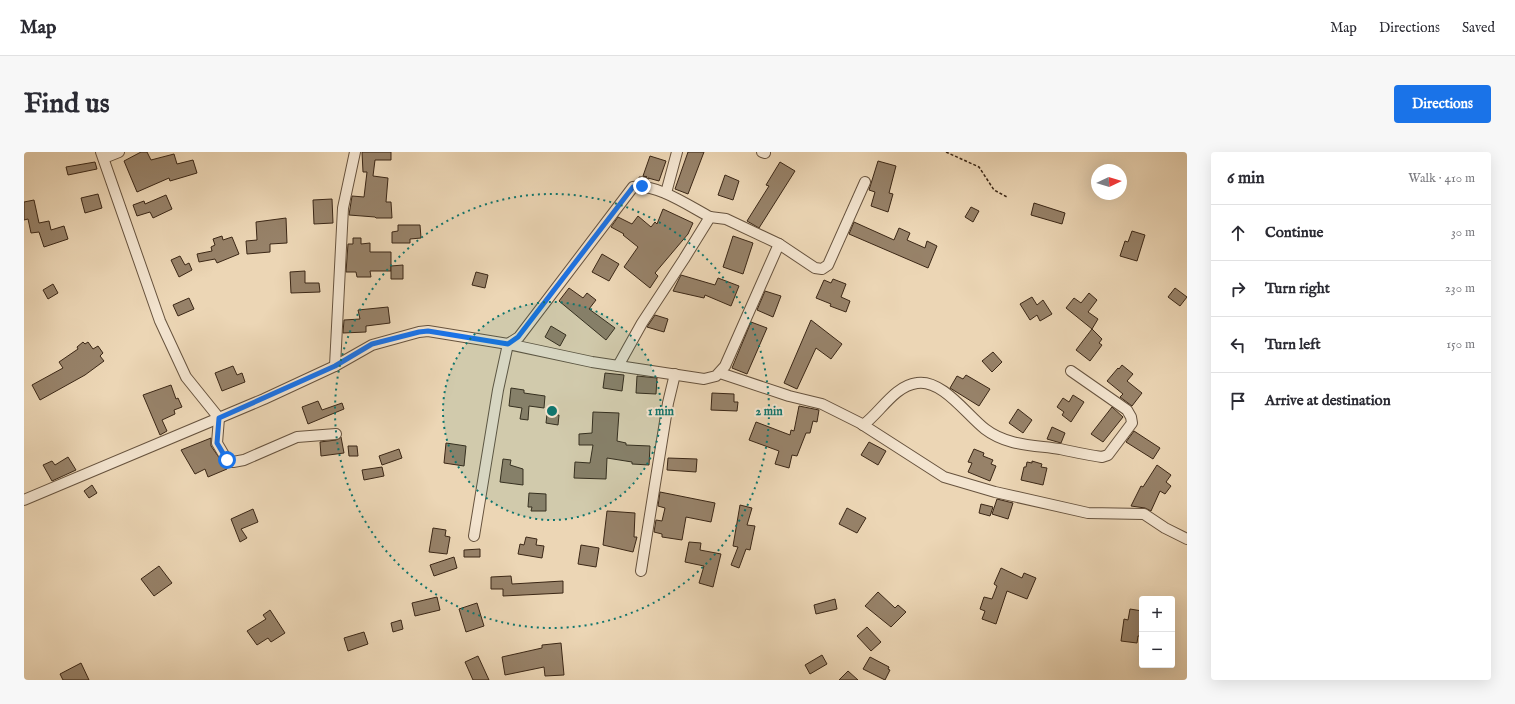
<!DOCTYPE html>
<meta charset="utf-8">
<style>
body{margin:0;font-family:"IM FELL English",serif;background:#f7f7f7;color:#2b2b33}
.controls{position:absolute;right:12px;bottom:12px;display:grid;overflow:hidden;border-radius:4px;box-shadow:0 4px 16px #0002}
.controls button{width:36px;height:36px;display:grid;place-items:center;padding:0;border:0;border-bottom:1px solid #e1e1e2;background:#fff;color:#2b2b33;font:20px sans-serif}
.compass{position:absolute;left:1067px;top:12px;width:36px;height:36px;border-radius:50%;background:#fff;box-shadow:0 4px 16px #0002;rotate:86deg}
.stop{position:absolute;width:12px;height:12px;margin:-9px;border:3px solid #1a73e8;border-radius:50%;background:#fff}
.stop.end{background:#1a73e8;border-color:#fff;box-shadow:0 1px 4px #0008}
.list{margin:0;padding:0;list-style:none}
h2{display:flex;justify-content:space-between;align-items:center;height:52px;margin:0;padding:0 16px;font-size:17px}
h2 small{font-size:13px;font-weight:400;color:#7c7c81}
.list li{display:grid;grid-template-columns:26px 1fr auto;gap:12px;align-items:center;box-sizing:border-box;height:56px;padding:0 16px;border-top:1px solid #e1e1e2}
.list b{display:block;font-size:15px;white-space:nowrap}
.list em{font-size:13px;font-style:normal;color:#7c7c81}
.icon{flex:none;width:22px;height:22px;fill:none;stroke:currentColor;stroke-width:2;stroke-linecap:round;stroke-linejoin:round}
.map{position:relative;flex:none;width:1163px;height:528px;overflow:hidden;border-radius:4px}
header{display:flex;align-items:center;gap:24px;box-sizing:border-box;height:56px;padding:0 20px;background:#fff;border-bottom:1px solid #e1e1e2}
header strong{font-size:19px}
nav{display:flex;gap:22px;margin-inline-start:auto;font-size:14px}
.intro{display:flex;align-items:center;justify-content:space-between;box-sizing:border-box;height:96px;padding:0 24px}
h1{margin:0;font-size:28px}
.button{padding:10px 18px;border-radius:4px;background:#1a73e8;color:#fff;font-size:14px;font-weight:700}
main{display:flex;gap:24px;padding:0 24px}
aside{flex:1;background:#fff;border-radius:4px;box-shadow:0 4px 16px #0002}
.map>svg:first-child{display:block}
.building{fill:#978269;stroke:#3b2716}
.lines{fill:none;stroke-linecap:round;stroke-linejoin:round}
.minor-casing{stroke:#67533e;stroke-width:12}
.path{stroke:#3b2716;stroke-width:1.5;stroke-dasharray:3 2;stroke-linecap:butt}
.minor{stroke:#f3e4cf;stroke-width:10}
.route{stroke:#1a73e8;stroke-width:5}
.ring{fill:none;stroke:#0f766e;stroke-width:2;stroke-dasharray:2 4}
.centre{fill:#0f766e;stroke:#f3e4cf;stroke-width:2}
.ring-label{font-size:12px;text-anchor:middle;font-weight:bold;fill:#0f766e;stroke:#f3e4cf;stroke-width:4;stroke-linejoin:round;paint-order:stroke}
</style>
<header>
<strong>Map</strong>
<nav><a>Map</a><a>Directions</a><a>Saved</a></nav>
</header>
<div class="intro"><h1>Find us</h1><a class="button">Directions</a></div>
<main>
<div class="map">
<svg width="1163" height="528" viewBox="0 0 1163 528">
<rect width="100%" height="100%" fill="#ecd6b5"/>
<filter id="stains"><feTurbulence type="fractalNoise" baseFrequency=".005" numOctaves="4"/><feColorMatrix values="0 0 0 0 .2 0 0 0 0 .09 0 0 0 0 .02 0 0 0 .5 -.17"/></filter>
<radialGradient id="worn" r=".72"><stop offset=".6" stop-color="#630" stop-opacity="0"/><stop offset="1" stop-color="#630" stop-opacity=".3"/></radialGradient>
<!-- building -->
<g class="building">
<path d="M117,0H123L127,8L150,2L153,12L169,8L173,21L146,29L145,26L113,40L100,9Z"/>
<path d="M338,0H367V8H351L349,24L364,26L362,50H367L368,66H352L351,65L325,63L328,44L340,45L343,20H339Z"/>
<path d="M664,0H680L664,42L651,37Z"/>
<path d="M626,4L642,9L635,29L624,26V29L615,28V25H623L619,24Z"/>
<path d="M854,9L872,14L865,41L869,42L864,60L847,54L851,40L845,38Z"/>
<path d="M71,10L73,17L44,23L42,15Z"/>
<path d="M756,10L771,19L735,76L723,69L745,34L742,33Z"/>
<path d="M701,23L715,29L709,48L694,43Z"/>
<path d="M74,42L78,56L61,61L57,46Z"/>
<path d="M142,43L148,57L129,66L126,60L113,64L109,53L120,49L121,52Z"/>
<path d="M308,47L309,71L290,72L289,48Z"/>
<path d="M10,48L15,71L25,69L27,78L40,74L44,87L20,95L15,80L7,81L4,67L0,68V50Z"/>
<path d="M1010,51L1041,61L1038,72L1007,63Z"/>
<path d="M947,55L955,59L949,70L941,65Z"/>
<path d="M639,57L669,71L664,82L631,121L634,124L626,136L600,115L614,95L599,83L600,82L587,75L594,65L608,72L614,64L627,75L631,70L633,72Z"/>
<path d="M262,66L263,91L246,92V100L223,102L222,89L233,88L232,70Z"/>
<path d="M830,70L870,88L875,76L886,81L883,88L901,96L903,89L913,94L904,116L825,82Z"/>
<path d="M374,73H396L397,86L386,87V91H368V80L374,79Z"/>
<path d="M1108,79L1121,83L1113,109L1096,104L1101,89L1104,90Z"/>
<path d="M198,84L199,88L208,85L215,102L193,111L191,107L175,110L173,102L188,99L187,95L191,93L189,87Z"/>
<path d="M709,84L729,91L719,122L699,115Z"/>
<path d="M329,86H337V92L346,91V100H367V119H346L347,125H333L332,120H322L324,92H329Z"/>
<path d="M578,102L595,112L585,129L568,120Z"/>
<path d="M156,104L161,113L165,111L168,118L155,125L147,108Z"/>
<path d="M379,113V127H367V114Z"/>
<path d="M281,119V131H295L296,140L267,141L266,120Z"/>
<path d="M452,120L464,123L461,136L448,133Z"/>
<path d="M657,123L691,133L694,126L715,134L707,154L681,143L680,146L649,139Z"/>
<path d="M809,127L822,132L817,145L826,149L822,160L806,154L807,152L792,146L800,128L807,131Z"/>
<path d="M29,132L34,141L24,147L19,138Z"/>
<path d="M545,136L559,146L563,141L572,148L565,157L591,176L582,188L535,149Z"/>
<path d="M1151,136L1163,145L1156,154L1144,145Z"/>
<path d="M741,139L757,144L749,165L733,158Z"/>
<path d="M1065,141L1073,148L1064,160L1074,167L1068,177L1042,156L1050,146L1057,151Z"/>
<path d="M1008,145L1013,153L1019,148L1028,162L1016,169L1013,163L1006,168L996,152Z"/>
<path d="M165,146L170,157L154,164L149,153Z"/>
<path d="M364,155L366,171L342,174V180L319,181L320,168L336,167L334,158Z"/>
<path d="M631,163L644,167L640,180L623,175Z"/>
<path d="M787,168L818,192L807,207L792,196L773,237L760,231Z"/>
<path d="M727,170L743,176L723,222L708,216Z"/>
<path d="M527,174L542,183L536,194L521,185Z"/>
<path d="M1068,177L1078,187L1075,191L1078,193L1066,209L1052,198Z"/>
<path d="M59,190L61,192L64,190L69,197L74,194L79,201L76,204L80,209L61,223L16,248L8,233L39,216L35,210L54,197L53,195Z"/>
<path d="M969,200L978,210L968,220L958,209Z"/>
<path d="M1098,213L1109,222L1103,229L1118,241L1108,254L1096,245L1099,242L1083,229L1094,216L1095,217Z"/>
<path d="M209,214L213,223L218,221L221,230L198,239L191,221Z"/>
<path d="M581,221L600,223L598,239L579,236Z"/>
<path d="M942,223L966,237L955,254L926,236L933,224L939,227Z"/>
<path d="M613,224L633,226L632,242L612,241Z"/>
<path d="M147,233L152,247L154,246L158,255L150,258L151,262L138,268L143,279L136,283L119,243Z"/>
<path d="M487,236L500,238V241L521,244L520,256L505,254L504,268L496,267L498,256L485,254Z"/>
<path d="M688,241L710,242V250H714L713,259L687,258Z"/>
<path d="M1049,243L1060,250L1047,270L1038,263L1040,260L1033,255L1039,246L1045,250Z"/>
<path d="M294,249L298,258L318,251L320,257L284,272L278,255Z"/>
<path d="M775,254L795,258L793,270L789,269L786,281H782L773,304L768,303L765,316L751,312L755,299L725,288L732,270L766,283L767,278L770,279Z"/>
<path d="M1088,255L1099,265L1079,290L1067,282Z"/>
<path d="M994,257L1008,268L999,281L985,271Z"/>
<path d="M569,260L595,261L593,289L602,291V293L626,294L625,313L608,312V310L583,306L582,327L550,326L551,310L566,311L569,293H555V282L568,281Z"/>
<path d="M523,262L535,263L534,273L522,271Z"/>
<path d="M1028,275L1041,281L1037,291L1023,287Z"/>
<path d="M1110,279L1136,296L1129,307L1102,290Z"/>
<path d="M317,285L320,301L297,304L296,290L312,288Z"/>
<path d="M187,286V294L203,317L184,325L181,317L171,322L157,298Z"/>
<path d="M845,290L862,299L854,313L837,303Z"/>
<path d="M422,291L442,294L440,314L420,311Z"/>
<path d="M324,294H333L334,304H325Z"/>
<path d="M375,297L378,306L358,313L355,304Z"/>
<path d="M950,297L960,301L959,304L969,308L967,312L972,314L966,329L944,320L948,311L944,310Z"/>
<path d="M44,305L52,318L28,329L19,313L28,309L31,313Z"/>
<path d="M644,306L673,307L672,320L643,318Z"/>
<path d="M479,307L487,308L486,313L499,317V333L476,330Z"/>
<path d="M1008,309L1018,312L1017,315L1023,316L1019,333L997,328L1000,315H1002L1003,310L1008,311Z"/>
<path d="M1133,313L1147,323L1142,330L1147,334L1141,342L1136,339L1127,359L1121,356L1107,354L1117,334L1119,335Z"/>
<path d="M358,315L360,324L340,328L338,318Z"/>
<path d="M68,333L73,341L65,346L60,339Z"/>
<path d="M636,340L691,351L687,370L662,365L658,388L638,385V382L630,380L632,368L638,369L641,356L634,354Z"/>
<path d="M505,341L522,342V359H507L508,355H504Z"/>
<path d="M973,347L989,351L984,367L968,362Z"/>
<path d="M957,352L969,355L966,364L955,361Z"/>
<path d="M716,353L728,356L723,373L731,374L726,398L722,397L715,416L707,413L714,395L709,394Z"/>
<path d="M823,356L842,366L833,381L815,372Z"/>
<path d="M229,357L234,370L217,377L223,386L216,390L207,367Z"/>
<path d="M583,359L611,361L610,385H613L609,400L579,393Z"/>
<path d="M409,376L422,378L421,384L426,385L423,402L405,400Z"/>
<path d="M502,385L513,387L512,393L520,394L518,406L494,402L496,392L500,393Z"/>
<path d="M665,390L677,391L676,398L697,402L689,435L675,431L680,414L661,410Z"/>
<path d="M557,393L575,396L572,415L554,412Z"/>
<path d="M456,397V405H440V398Z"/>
<path d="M430,405L433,416L410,424L406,413Z"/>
<path d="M135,414L148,431L130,444L117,427Z"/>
<path d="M977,416L998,426L1000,421L1012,426L1003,447L983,439L972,472L958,467L961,459L956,457L960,445L968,447L973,434L970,432Z"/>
<path d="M487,424L488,432L539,429V441L479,444V437H467V425Z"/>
<path d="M854,440L871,456L874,453L882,460L867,475L841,454Z"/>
<path d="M413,445L416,458L391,464L388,451Z"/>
<path d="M811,447L813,457L792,462L790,453Z"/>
<path d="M453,451L460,474L442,480L435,457Z"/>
<path d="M1106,457L1118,459V484H1114L1113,491L1097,489L1100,467L1104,468Z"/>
<path d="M246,458L261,481L247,490L244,486L233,493L223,479L242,467L239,463Z"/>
<path d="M377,468L379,477L369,480L367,471Z"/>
<path d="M843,475L857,490L847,499L833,484Z"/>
<path d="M340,480L344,492L324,499L320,486Z"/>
<path d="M537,491L540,523L521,524L520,515L481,523L478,505L518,496V493Z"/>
<path d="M798,503L803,512L786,522L781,513Z"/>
<path d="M454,504L465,528H449L441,510Z"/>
<path d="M846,505L865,515L864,517L866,518L861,528L839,517Z"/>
<path d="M57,511L65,528H39L36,522Z"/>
<path d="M824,519L834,528H815Z"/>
</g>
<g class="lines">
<defs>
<g id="minor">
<path d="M77,0L136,169L162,225L195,266L193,291L203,308L209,310L220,308L273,285L312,282"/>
<path d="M738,0L741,1"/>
<path d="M80,6L95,0"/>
<path d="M642,41L653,0"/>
<path d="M311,214L319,56L331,0"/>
<path d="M594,214L618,171L660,107L686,65L702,67L755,92L791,116L798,117L804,113L841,30"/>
<path d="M696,221L765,244L798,252L836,271L920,325L971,340L1064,361L1120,362L1141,376L1163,387"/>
<path d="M839,273C856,261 870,234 893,231C918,227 942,262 961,277C983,294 1010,293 1036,297C1050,300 1064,303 1078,305L1084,303L1108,271L1107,265L1103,258L1047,219"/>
<path d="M0,348L240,247L311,214L348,193L395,180L404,179L484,192L568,210L680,227L692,224L701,214L755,92"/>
<path d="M450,384L474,238L484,192L495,185L609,35C632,31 665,54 686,65"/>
<path d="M617,419L644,251L651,222"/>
</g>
</defs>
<!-- minor casing -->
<use href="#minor" class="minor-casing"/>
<!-- path -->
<path class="path" d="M922,0L955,15L970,38L983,45"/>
<!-- minor -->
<use href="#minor" class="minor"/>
</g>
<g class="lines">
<!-- route -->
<path class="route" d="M203,308L193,291L195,266L311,214L348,192L395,180L404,179L484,192L494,185L609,35L618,34"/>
</g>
<!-- distance rings -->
<circle cx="528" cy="259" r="109" fill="#0f766e" fill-opacity=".12"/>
<g class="ring">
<circle cx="528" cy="259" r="109"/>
<circle cx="528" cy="259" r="217"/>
</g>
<circle cx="528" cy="259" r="6" class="centre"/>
<g class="ring-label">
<text x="637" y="263">1 min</text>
<text x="745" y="263">2 min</text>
</g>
<rect width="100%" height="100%" filter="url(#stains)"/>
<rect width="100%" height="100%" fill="url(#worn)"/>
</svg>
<div class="controls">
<button>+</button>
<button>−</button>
</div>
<svg class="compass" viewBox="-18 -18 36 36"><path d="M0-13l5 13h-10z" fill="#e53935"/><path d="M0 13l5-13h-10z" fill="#7c7c81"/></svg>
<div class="stop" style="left:203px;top:308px"></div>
<div class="stop end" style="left:618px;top:34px"></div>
</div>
<aside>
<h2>6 min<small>Walk · 410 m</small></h2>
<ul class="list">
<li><svg class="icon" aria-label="ahead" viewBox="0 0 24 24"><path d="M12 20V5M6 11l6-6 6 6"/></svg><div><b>Continue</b></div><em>30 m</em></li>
<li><svg class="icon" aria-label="right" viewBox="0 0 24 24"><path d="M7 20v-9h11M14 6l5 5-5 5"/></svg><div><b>Turn right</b></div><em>230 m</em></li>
<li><svg class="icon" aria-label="left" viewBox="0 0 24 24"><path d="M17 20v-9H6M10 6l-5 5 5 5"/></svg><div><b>Turn left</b></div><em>150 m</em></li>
<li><svg class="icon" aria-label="arrive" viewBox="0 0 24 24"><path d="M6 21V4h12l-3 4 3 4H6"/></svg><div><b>Arrive at destination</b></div></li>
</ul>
</aside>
</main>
